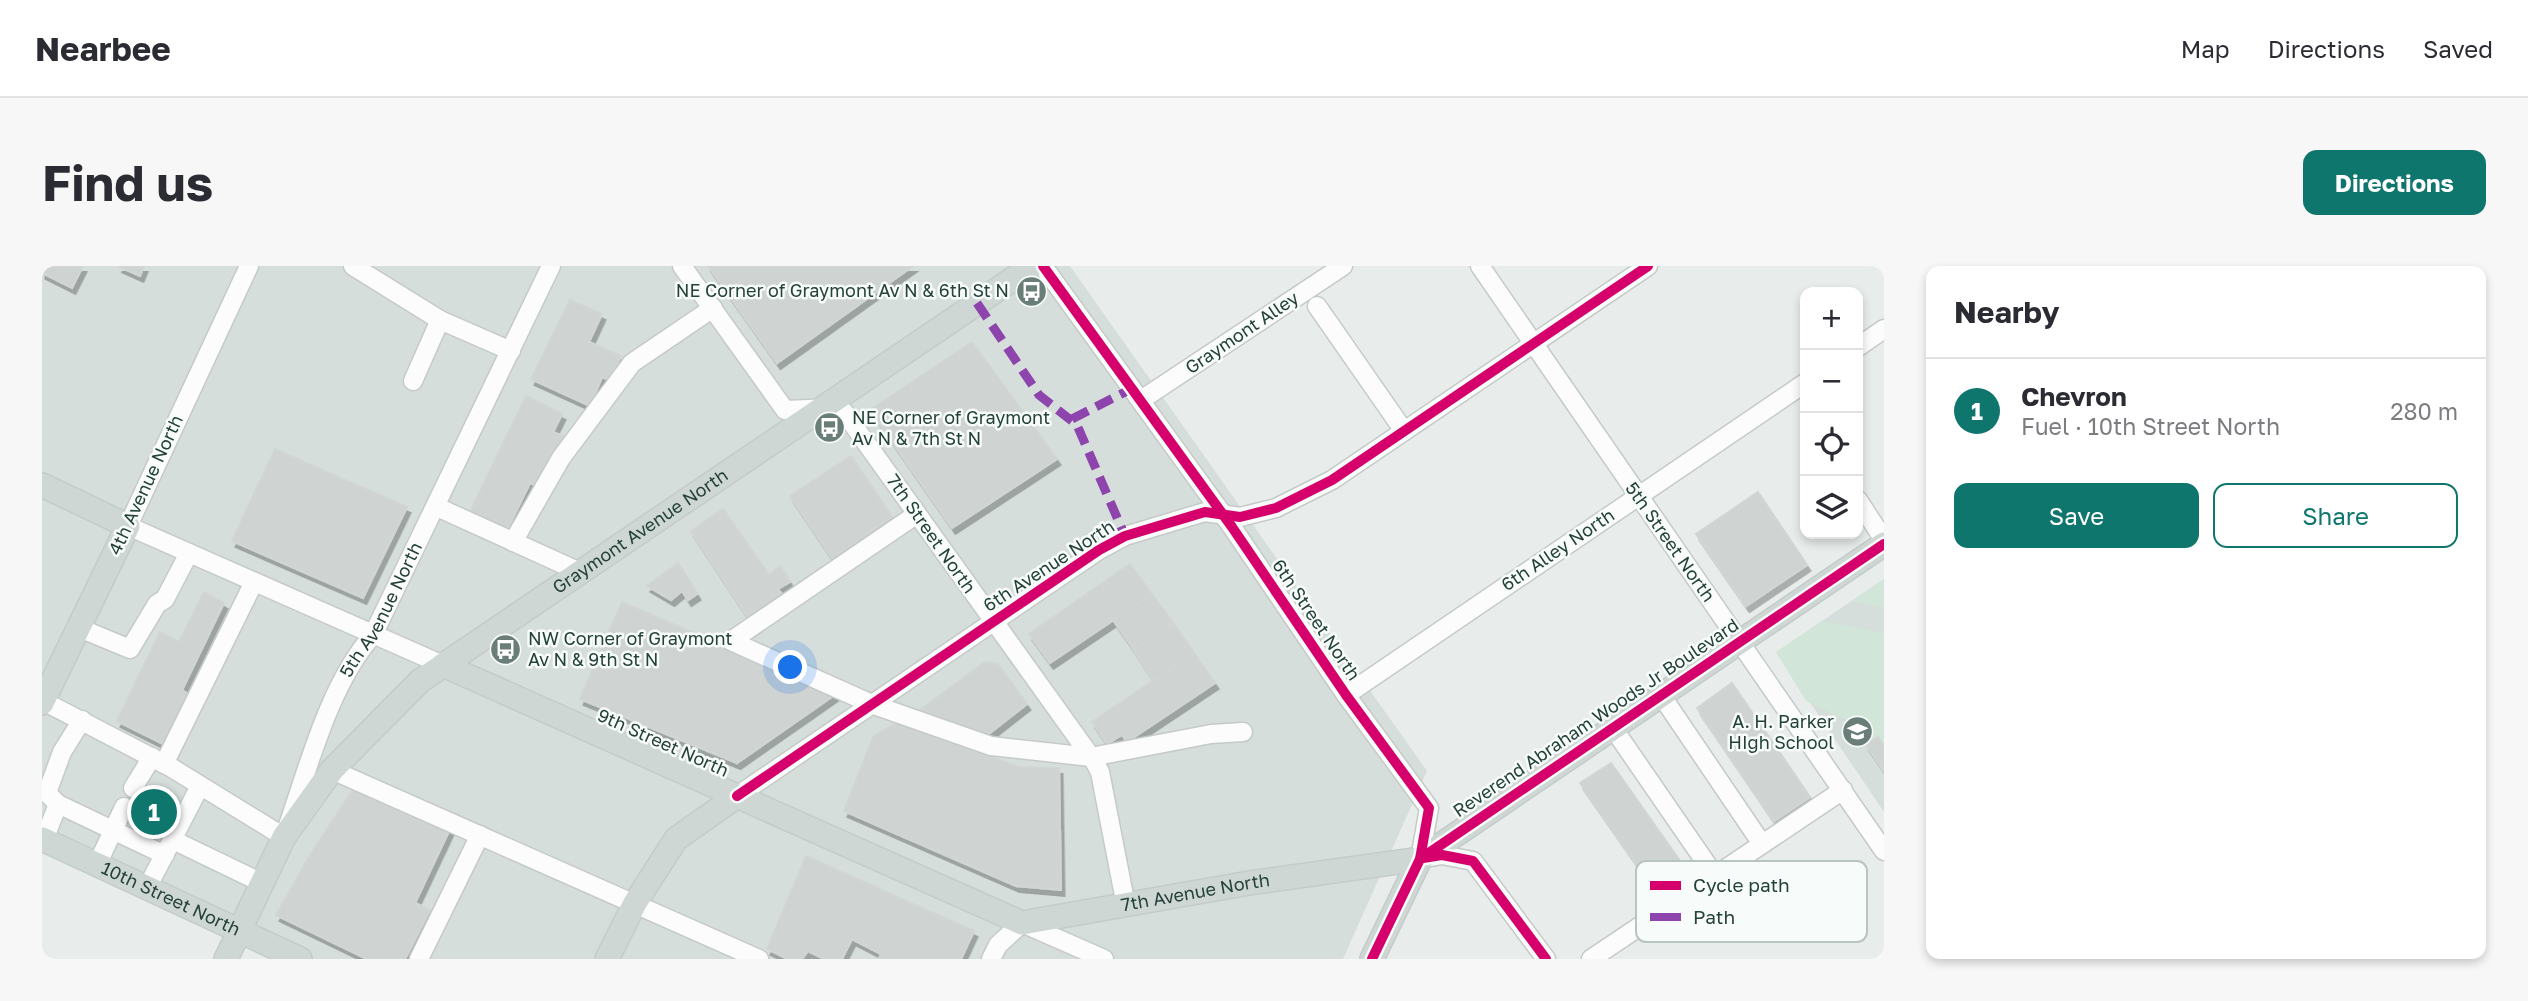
<!DOCTYPE html>
<meta charset="utf-8">
<style>
body{margin:0;font-family:"Golos Text",sans-serif;background:#f7f7f7;color:#2b2b33}
.controls{position:absolute;right:21px;top:21px;display:grid;overflow:hidden;border-radius:14px;box-shadow:0 4px 10px #0003}
.controls button{width:63px;height:63px;display:grid;place-items:center;padding:0;border:0;border-bottom:2px solid #e1e1e2;background:#fff;color:#2b2b33;font:35px sans-serif}
.you{position:absolute;left:749px;top:402px;width:24px;height:24px;margin:-18px;border:5px solid #fff;border-radius:50%;background:#1a73e8;box-shadow:0 0 0 10px #1a73e833}
.badge{display:grid;place-items:center;width:46px;height:46px;border-radius:50%;background:#0f766e;color:#fff;font-size:23px;font-weight:700}
.pin{position:absolute;translate:-50% -50%;border:4px solid #fff;box-shadow:0 2px 7px #0006}
.list{margin:0;padding:0;list-style:none}
h2{display:flex;justify-content:space-between;align-items:center;height:91px;margin:0;padding:0 28px;font-size:30px}
h2 small{font-size:23px;font-weight:400;color:#7c7c81}
.list li{display:grid;grid-template-columns:46px 1fr auto;gap:21px;align-items:center;box-sizing:border-box;height:105px;padding:0 28px;border-top:2px solid #e1e1e2}
.list b{display:block;font-size:26px;white-space:nowrap}
.list p{margin:0;font-size:23px;white-space:nowrap;color:#7c7c81}
.list em{font-size:23px;font-style:normal;color:#7c7c81}
.actions{display:flex;gap:14px;padding:21px 28px}
.actions a{flex:1;padding:16px 0;border:2px solid #0f766e;border-radius:14px;text-align:center;font-size:24px;color:#0f766e}
.actions .main{background:#0f766e;color:#fff}
.icon{flex:none;width:38px;height:38px;fill:none;stroke:currentColor;stroke-width:2;stroke-linecap:round;stroke-linejoin:round}
.map{position:relative;flex:none;width:1842px;height:693px;overflow:hidden;border-radius:14px}
header{display:flex;align-items:center;gap:42px;box-sizing:border-box;height:98px;padding:0 35px;background:#fff;border-bottom:2px solid #e1e1e2}
header strong{font-size:33px}
nav{display:flex;gap:38px;margin-inline-start:auto;font-size:24px}
.intro{display:flex;align-items:center;justify-content:space-between;box-sizing:border-box;height:168px;padding:0 42px}
h1{margin:0;font-size:49px}
.button{padding:18px 32px;border-radius:14px;background:#0f766e;color:#fff;font-size:24px;font-weight:700}
main{display:flex;gap:42px;padding:0 42px}
aside{flex:1;background:#fff;border-radius:14px;box-shadow:0 4px 10px #0003}
.map>svg:first-child{display:block}
.built{fill:#d6dedb}
.green{fill:#d1e6d8}
.building{fill:#cfd4d2;stroke:#d1d6d4;stroke-width:2;filter:url(#shadow)}
.lines{fill:none;stroke-linecap:round;stroke-linejoin:round}
.minor-casing{stroke:#c5cac8;stroke-width:21}
.major-casing{stroke:#c3ccc9;stroke-width:26}
.minor{stroke:#fcfcfc;stroke-width:18}
.major{stroke:#cfd7d5;stroke-width:23}
.quiet{stroke:#8e44ad;stroke-width:9;stroke-dasharray:18 9;stroke-linecap:butt}
.cycleway-casing{stroke:#f7fbf9;stroke-width:15}
.cycleway{stroke:#d6006c;stroke-width:10}
.labels{text-anchor:middle;stroke-width:5;stroke-linejoin:round;paint-order:stroke}
.poi-label{font-size:18px;fill:#24423a;stroke:#f7fbf9;text-anchor:end}
.street-label{font-size:18px;fill:#24423a;stroke:#f7fbf9}
.key{fill:#f7fbf9;stroke:#b8c4c0;stroke-width:2}
.key-label{font-size:19px;fill:#24423a}
</style>
<header>
<strong>Nearbee</strong>
<nav><a>Map</a><a>Directions</a><a>Saved</a></nav>
</header>
<div class="intro"><h1>Find us</h1><a class="button">Directions</a></div>
<main>
<div class="map">
<svg width="1842" height="693" viewBox="0 0 1842 693">
<defs>
<filter id="shadow"><feDropShadow dx="3.5" dy="6" stdDeviation="0" flood-color="#0004"/></filter>
</defs>
<rect width="100%" height="100%" fill="#e8edeb"/>
<!-- built -->
<g class="built">
<path d="M0,0H1028L1385,505L1301,693H265L0,575Z"/>
<path d="M1842,313V546L1734,386Z"/>
</g>
<!-- green -->
<g class="green">
<path d="M1842,313V342L1810,335Z"/>
<path d="M1780,355L1842,367V480L1814,458L1764,435L1734,386Z"/>
</g>
<!-- building -->
<g class="building">
<path d="M0,0H41L30,22L0,7Z"/>
<path d="M76,0H102L98,10Z"/>
<path d="M666,0H871L735,97Z"/>
<path d="M528,34L560,48L547,76L579,90L567,114L560,111L548,140L489,113Z"/>
<path d="M930,76L1015,193L910,262L828,144Z"/>
<path d="M484,130L520,148L511,166L521,170L497,221L488,217L465,264L428,246Z"/>
<path d="M233,183L365,241L321,332L190,275Z"/>
<path d="M809,190L850,251L790,292L748,230Z"/>
<path d="M1716,226L1765,299L1704,340L1654,268Z"/>
<path d="M681,243L727,309L738,300L748,316L736,323L739,327L705,350L649,265Z"/>
<path d="M636,297L655,328L646,334L640,325L629,334L605,320Z"/>
<path d="M1088,298L1110,328L1008,397L987,368Z"/>
<path d="M162,326L182,337L140,424L148,429L123,479L75,455L118,366L137,376Z"/>
<path d="M1110,328L1132,358L1092,384L1071,354Z"/>
<path d="M580,336L794,428L695,497L538,433Z"/>
<path d="M1132,358L1152,387L1112,415L1092,384Z"/>
<path d="M1152,387L1173,417L1085,476L1080,469L1065,478L1050,456Z"/>
<path d="M943,396L955,397L985,438L944,470L878,444Z"/>
<path d="M1690,417L1768,531L1732,555L1655,442Z"/>
<path d="M854,457L977,501L1017,502L1019,624L974,620L802,545L831,471Z"/>
<path d="M1836,471L1842,480V505L1824,479Z"/>
<path d="M1569,497L1641,599L1651,593L1661,608L1626,632L1618,620L1612,623L1538,517Z"/>
<path d="M312,522L408,563L373,637L388,644L363,693H325L234,649L268,589Z"/>
<path d="M764,590L932,665L919,693H837L839,688L810,673L800,693H782L766,685L760,693H746L725,683Z"/>
</g>
<g class="lines">
<defs>
<g id="minor">
<path d="M207,0L86,260L401,399"/>
<path d="M311,0L398,54L469,85"/>
<path d="M640,0L743,144L791,142L802,146L1052,495L1058,506L1084,640"/>
<path d="M1001,0L1190,261L1304,429L1387,542L1378,593L1400,589L1431,595L1504,693"/>
<path d="M1438,0L1842,585"/>
<path d="M1275,40L1362,165"/>
<path d="M1816,81L1842,63"/>
<path d="M371,115L398,54"/>
<path d="M1099,134L1301,0"/>
<path d="M1816,234L1842,274"/>
<path d="M395,241L538,306"/>
<path d="M471,276L519,192L590,97L671,42"/>
<path d="M35,361L88,383L115,338L123,333L147,287"/>
<path d="M689,375L832,439L949,480L1049,491L1169,468L1201,466"/>
<path d="M689,375L875,248"/>
<path d="M1304,429L1763,117"/>
<path d="M1619,429L1720,578"/>
<path id="s1" d="M1,435L130,502L242,571C265,507 286,419 331,369L509,0"/>
<path d="M1571,462L1673,610"/>
<path d="M122,498L212,316"/>
<path d="M290,504L717,693"/>
<path d="M91,522L110,491"/>
<path d="M695,530L1057,284L1083,270L1163,246L1198,251L1234,242L1290,214L1606,0"/>
<path d="M16,538L123,589"/>
<path d="M2,574L16,538L5,527L20,486L40,454"/>
<path d="M131,574L220,617"/>
<path d="M55,599L82,541"/>
<path d="M105,622L158,520"/>
<path d="M377,693L438,569"/>
<path d="M949,693L956,679L980,657L1062,693"/>
<path d="M1549,693L1801,524"/>
</g>
<g id="major">
<path d="M0,219L86,260L0,437"/>
<path id="s2" d="M401,399L980,657L1207,617L1378,593"/>
<path id="s3" d="M0,573L258,693"/>
<path id="s4" d="M184,693L242,571L290,504L378,415L990,0"/>
<path d="M565,693L593,637L634,573L695,530"/>
<path d="M1330,693L1378,593L1842,278"/>
</g>
</defs>
<!-- minor casing -->
<use href="#minor" class="minor-casing"/>
<!-- major casing -->
<use href="#major" class="major-casing"/>
<!-- minor -->
<use href="#minor" class="minor"/>
<!-- major -->
<use href="#major" class="major"/>
<!-- quiet -->
<g class="quiet">
<path d="M935,37L997,129L1035,159L1083,270"/>
<path d="M1030,153L1091,122"/>
</g>
<defs>
<g id="cycleway">
<path d="M1001,0L1190,261L1304,429L1387,542L1378,593"/>
<path d="M695,530L1057,284L1083,270L1163,246L1198,251L1234,242L1290,214L1606,0"/>
<path d="M1381,592L1400,589L1431,595L1504,693"/>
<path d="M1330,693L1378,593L1842,278"/>
</g>
</defs>
<!-- cycleway casing -->
<use href="#cycleway" class="cycleway-casing"/>
<!-- cycleway -->
<use href="#cycleway" class="cycleway"/>
</g>
<!-- icons -->
<defs>
<symbol id="bus-disc" viewBox="-11 -11 22 22"><circle r="9.5" fill="#697e78" stroke="#f7fbf9"/><path d="M-5-6H5V4H4V6H2V4H-2V6H-4V4H-5ZM-3.5-4V0h7V-4ZM-3.5 1.2v1.5H-2V1.2ZM2 1.2v1.5H3.5V1.2Z" fill="#fff"/></symbol>
<symbol id="school-disc" viewBox="-11 -11 22 22"><circle r="9.5" fill="#697e78" stroke="#f7fbf9"/><path d="M0-5L7-2L0 1L-7-2ZM-4 1L0 2.5L4 1V4Q0 6-4 4Z" fill="#fff"/></symbol>
</defs>
<g fill-rule="evenodd">
<use href="#bus-disc" x="972" y="8" width="35" height="35"/>
<use href="#bus-disc" x="770" y="144" width="35" height="35"/>
<use href="#bus-disc" x="446" y="366" width="35" height="35"/>
<use href="#school-disc" x="1798" y="448" width="35" height="35"/>
</g>
<g class="labels">
<!-- poi labels -->
<g class="poi-label">
<text x="967" y="31">NE Corner of Graymont Av N &amp; 6th St N</text>
<text x="810" y="158" text-anchor="start">NE Corner of Graymont<tspan x="810" dy="21">Av N &amp; 7th St N</tspan></text>
<text x="486" y="379" text-anchor="start">NW Corner of Graymont<tspan x="486" dy="21">Av N &amp; 9th St N</tspan></text>
<text x="1792" y="462">A. H. Parker<tspan x="1792" dy="21">HIgh School</tspan></text>
</g>
<!-- street labels -->
<g class="street-label">
<text transform="translate(1200 67) rotate(-34)" y="6">Graymont Alley</text>
<text transform="translate(104 219) rotate(-65)" y="6">4th Avenue North</text>
<text dy="6" stroke="none"><textPath href="#s4" startOffset="609">Graymont Avenue North</textPath></text>
<text transform="translate(889 268) rotate(55)" y="6">7th Street North</text>
<text transform="translate(1628 276) rotate(55)" y="6">5th Street North</text>
<text transform="translate(1516 284) rotate(-34)" y="6">6th Alley North</text>
<text transform="translate(1007 300) rotate(-33)" y="6">6th Avenue North</text>
<text dy="6" stroke="none"><textPath href="#s1" startOffset="525">5th Avenue North</textPath></text>
<text transform="translate(1274 354) rotate(56)" y="6">6th Street North</text>
<text transform="translate(1554 452) rotate(-34)" y="6">Reverend Abraham Woods Jr Boulevard</text>
<text transform="translate(621 477) rotate(24)" y="6">9th Street North</text>
<text dy="6" stroke="none"><textPath href="#s2" startOffset="810">7th Avenue North</textPath></text>
<text dy="6" stroke="none"><textPath href="#s3" startOffset="142">10th Street North</textPath></text>
</g>
</g>
<!-- legend -->
<rect x="1594" y="595" width="231" height="81" rx="10" class="key"/>
<rect x="1608" y="615" width="31" height="9" fill="#d6006c"/>
<rect x="1608" y="647" width="31" height="8" fill="#8e44ad"/>
<g class="key-label">
<text x="1651" y="626">Cycle path</text>
<text x="1651" y="658">Path</text>
</g>
</svg>
<div class="controls">
<button>+</button>
<button>−</button>
<button><svg class="icon" aria-label="locate" viewBox="0 0 24 24"><circle cx="12" cy="12" r="6"/><path d="M12 2v4M12 18v4M2 12h4M18 12h4"/></svg></button>
<button><svg class="icon" aria-label="layers" viewBox="0 0 24 24"><path d="M12 4l9 5-9 5-9-5zM3 14l9 5 9-5"/></svg></button>
</div>
<div class="you"></div>
<div class="pin badge" style="left:112px;top:546px">1</div>
</div>
<aside>
<h2>Nearby<small></small></h2>
<ul class="list">
<li><span class="badge">1</span><div><b>Chevron</b><p>Fuel · 10th Street North</p></div><em>280 m</em></li>
</ul>
<div class="actions"><a class="main">Save</a><a>Share</a></div>
</aside>
</main>
